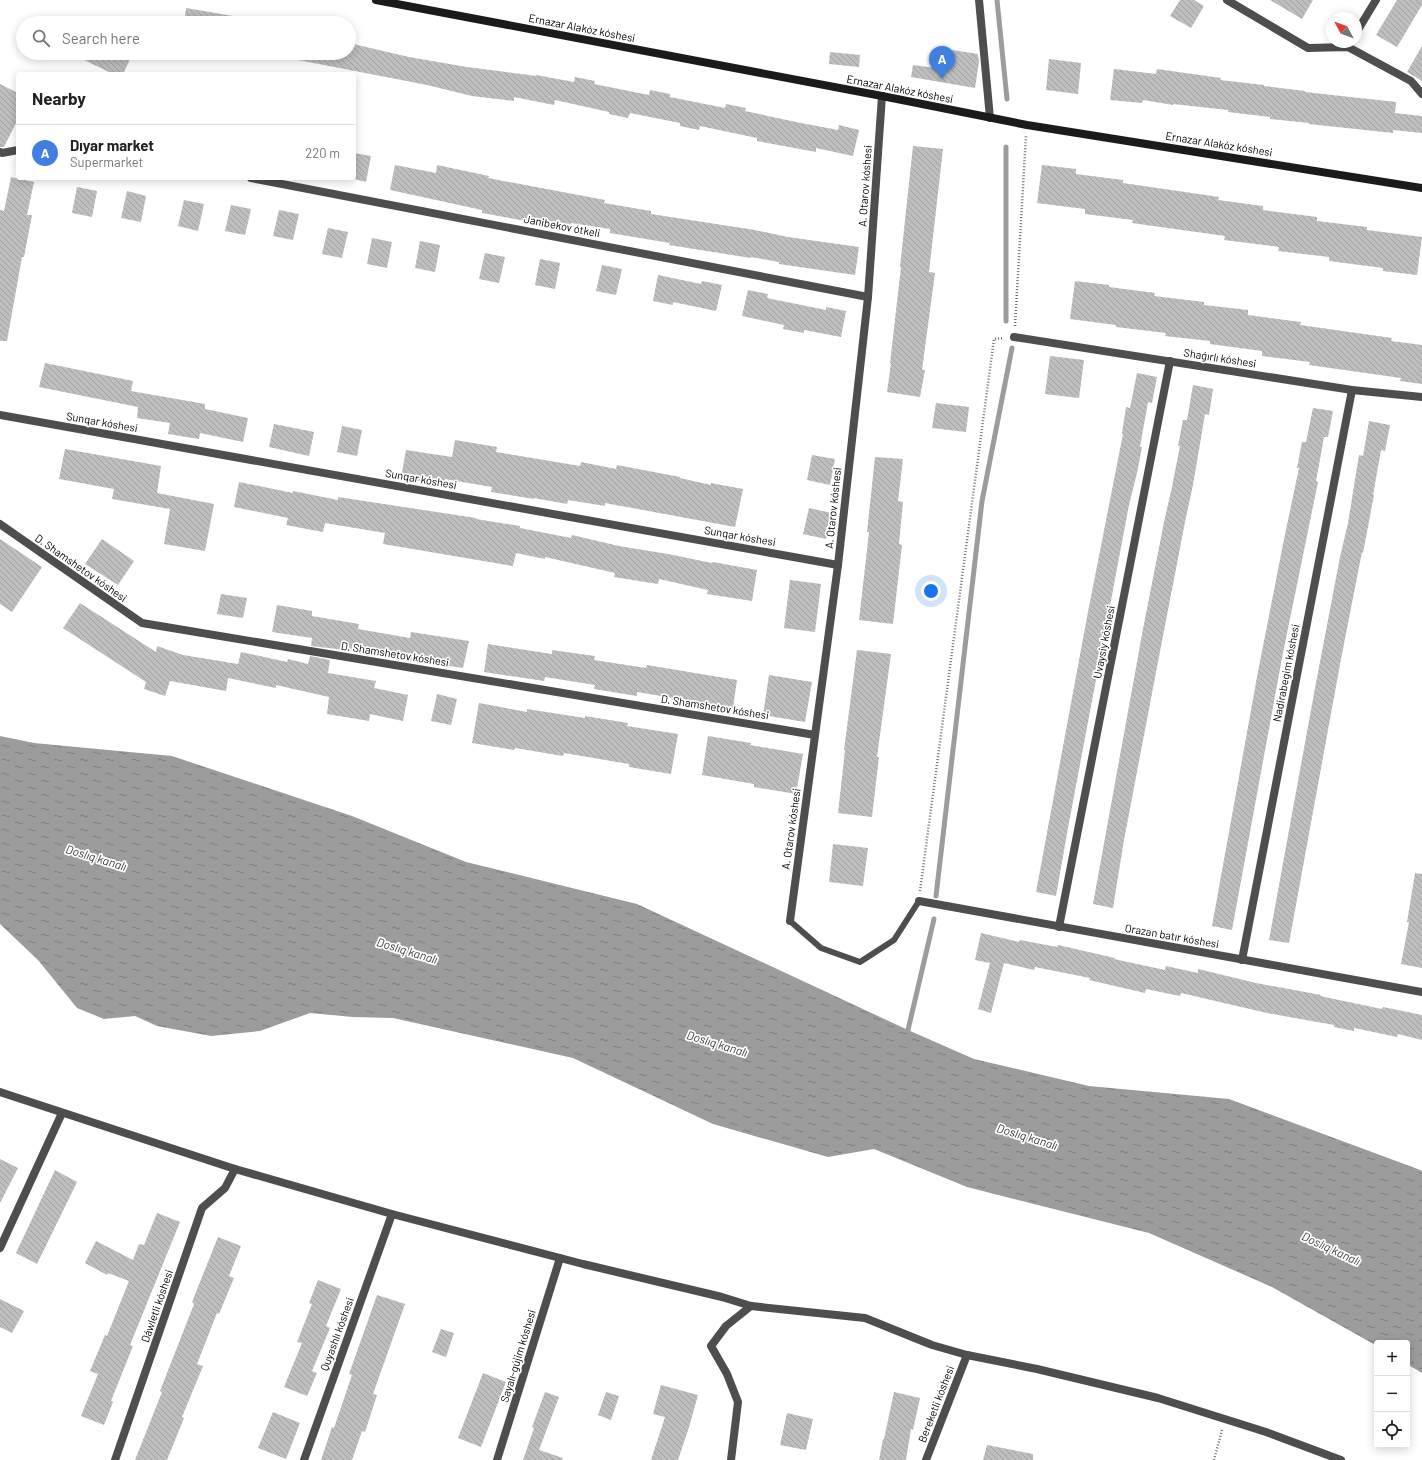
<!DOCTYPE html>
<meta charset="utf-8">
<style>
body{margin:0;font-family:Barlow,sans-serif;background:#f2f2f2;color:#222}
.controls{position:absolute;right:12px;bottom:12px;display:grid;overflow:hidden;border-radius:4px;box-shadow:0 2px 10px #0003}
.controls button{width:36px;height:36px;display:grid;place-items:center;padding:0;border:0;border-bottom:1px solid #e0e0e0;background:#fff;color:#222;font:20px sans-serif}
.compass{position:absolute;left:1326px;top:12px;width:36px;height:36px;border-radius:50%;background:#fff;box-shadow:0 2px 10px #0003;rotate:311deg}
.you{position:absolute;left:931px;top:591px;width:14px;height:14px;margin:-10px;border:3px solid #fff;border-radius:50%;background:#1a73e8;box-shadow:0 0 0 6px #1a73e833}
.badge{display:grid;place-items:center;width:26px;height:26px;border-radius:50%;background:#000;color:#fff;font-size:13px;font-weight:700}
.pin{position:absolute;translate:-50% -33px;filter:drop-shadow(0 1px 2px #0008)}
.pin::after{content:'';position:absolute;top:21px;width:14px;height:12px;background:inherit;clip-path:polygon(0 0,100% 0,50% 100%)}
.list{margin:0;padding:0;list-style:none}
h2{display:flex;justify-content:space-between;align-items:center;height:52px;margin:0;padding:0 16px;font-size:17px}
h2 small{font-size:13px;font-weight:400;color:#767676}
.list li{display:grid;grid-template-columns:26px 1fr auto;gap:12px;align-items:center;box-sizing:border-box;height:56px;padding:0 16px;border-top:1px solid #e0e0e0}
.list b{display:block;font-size:15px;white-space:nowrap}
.list p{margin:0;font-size:13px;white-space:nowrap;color:#767676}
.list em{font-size:13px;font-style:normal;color:#767676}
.icon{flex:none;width:22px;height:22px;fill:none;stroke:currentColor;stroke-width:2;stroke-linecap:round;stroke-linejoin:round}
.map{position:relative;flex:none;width:1422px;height:1460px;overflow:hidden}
.search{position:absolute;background:#fff;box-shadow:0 2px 10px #0003;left:16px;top:16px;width:340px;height:44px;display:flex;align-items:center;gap:10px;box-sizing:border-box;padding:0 14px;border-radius:22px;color:#767676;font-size:15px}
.panel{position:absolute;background:#fff;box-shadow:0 2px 10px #0003;left:16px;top:72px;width:340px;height:108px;border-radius:4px}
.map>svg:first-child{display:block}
.water{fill:url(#water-ripples)}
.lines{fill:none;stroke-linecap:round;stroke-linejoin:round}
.stream{stroke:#9c9c9c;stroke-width:5}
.building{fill:url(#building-back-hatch)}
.path{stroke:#707070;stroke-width:2.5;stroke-dasharray:1 2;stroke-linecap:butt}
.service{stroke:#4e4e4e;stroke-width:6}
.minor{stroke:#4e4e4e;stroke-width:8}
.secondary{stroke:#1b1b1b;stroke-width:8}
.labels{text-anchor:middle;stroke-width:3.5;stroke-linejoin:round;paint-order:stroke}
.street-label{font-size:11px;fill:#000;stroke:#fff}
.water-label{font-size:12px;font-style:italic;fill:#3d3d3d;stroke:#fff}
</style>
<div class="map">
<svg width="1422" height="1460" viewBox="0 0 1422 1460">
<defs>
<pattern id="water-ripples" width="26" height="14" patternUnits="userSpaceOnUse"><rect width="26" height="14" fill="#9c9c9c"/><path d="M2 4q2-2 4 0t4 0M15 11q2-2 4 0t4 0" fill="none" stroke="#7d7d7d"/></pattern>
<pattern id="building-back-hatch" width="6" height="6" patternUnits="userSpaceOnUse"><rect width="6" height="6" fill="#bebebe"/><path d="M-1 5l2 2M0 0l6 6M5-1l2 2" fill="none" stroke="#a2a2a2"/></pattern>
</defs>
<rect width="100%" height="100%" fill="#fff"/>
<!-- water -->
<path class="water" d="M0,736L34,743L172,756L352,816L466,862L637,904L908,1030L974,1059L1089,1086L1229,1099L1415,1168L1422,1171V1373L1407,1364V1343H1377V1346L1272,1287L1149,1233L967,1187L874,1149L828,1157L713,1124L573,1058L393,1018L353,1017L310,1013L260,1031L211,1036L157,1026L135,1016L104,1019L77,1008L38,960L0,924Z"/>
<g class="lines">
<!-- stream -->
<g class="stream">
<path d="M997,0L1007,99"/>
<path d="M1006,147V321"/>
<path d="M936,896L982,501L1012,348"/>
<path d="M908,1030L934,919"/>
</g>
</g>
<!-- building -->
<g class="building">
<path d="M1180,0H1194L1204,6L1191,28L1170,16Z"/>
<path d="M1270,0H1313L1302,19Z"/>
<path d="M1397,0H1422V5L1397,47L1376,35Z"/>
<path d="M186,8L233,16V23H184Z"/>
<path d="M349,43L409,57L467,67L536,76V75L574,82L575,77L595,81L594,84L649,95L650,90L670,94V97L725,108L726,104L746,108L745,111L801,123L838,130L839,125L859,130L853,156L816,148V152L757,141V138L700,126L699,130L680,126V123L630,113L628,118L609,114V112L555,100L554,105L514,97V101L472,96L427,85L293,59L294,53H349Z"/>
<path d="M1422,46V81L1407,72Z"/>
<path d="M952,50L978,54L979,62L975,88L911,77L913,65L936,68L938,52L952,54Z"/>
<path d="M830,52L860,55L859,67L829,64Z"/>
<path d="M70,53H133L123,74H113Z"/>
<path d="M1049,59L1081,63L1078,94L1046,90Z"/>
<path d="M1114,69L1156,74L1157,69L1221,78L1220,80L1264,85V86L1305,91V92L1396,102L1395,113L1422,116V133L1393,130V133L1309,124V123L1270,119V117L1228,112V110L1173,104V105L1143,100L1142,103L1110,100Z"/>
<path d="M0,84L18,93V119L4,147H0Z"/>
<path d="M913,146L943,149L929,272L935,273L922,370H925L920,397L887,392L891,363H890L901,267H900Z"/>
<path d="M354,153L371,156L366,182L354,179Z"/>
<path d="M395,165L436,173L437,165L489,176L488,178L605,200L604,203L651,211V214L755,230L788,237L859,247L855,275L779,264V262L751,257V258L669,245L670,243L610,233V229L571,223L570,229L482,213V210L390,190Z"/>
<path d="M1042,165L1076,169V174L1123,180V183L1219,197L1218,200L1263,206V210L1317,217V221L1367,227V230L1422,237L1417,275L1383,271V268L1329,261V257L1278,251L1279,247L1224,240L1225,236L1132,223L1133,220L1085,214V209L1037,203Z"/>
<path d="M11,177L34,182L27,215H32L24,257H22L7,341H0V210L4,211Z"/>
<path d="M77,187L97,191L92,217L72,213Z"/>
<path d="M127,191L146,196L141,222L121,218Z"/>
<path d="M184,200L204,204L198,231L178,226Z"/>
<path d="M231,205L251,209L245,235L225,231Z"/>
<path d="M279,210L299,214L293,240L273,236Z"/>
<path d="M328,228L348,232L342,258L322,254Z"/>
<path d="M372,238L392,242L387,268L367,264Z"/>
<path d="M420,241L440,245L435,272L415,268Z"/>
<path d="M485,253L505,257L499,283L479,279Z"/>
<path d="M540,259L560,263L555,289L535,285Z"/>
<path d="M602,265L622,269L616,295L596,291Z"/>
<path d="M658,275L701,284L702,281L722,285L716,311L673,302V305L653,301Z"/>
<path d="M1075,281L1109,285V287L1155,293L1154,296L1204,302V305L1248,310V315L1301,322L1300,325L1392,338L1391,341L1422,345V384L1400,381L1401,378L1309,365L1310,362L1262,356V351L1210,344V341L1165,336L1166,333L1116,327V325L1070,319Z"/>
<path d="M748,290L768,294L767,298L826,310V307L846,311L841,337L804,330V333L783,329L784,325L742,316Z"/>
<path d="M1050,356L1084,360L1079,398L1045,394Z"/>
<path d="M45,363L133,381L131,391L205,404V409L248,418L243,442L200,433L199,439L168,434L170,423L137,418L138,407L39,387Z"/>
<path d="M1137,373L1157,377L1152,403L1148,402L1140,447H1142L1137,473L1129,505L1109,611L1068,828L1056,896L1036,892L1087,617L1123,434L1122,433L1126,407L1130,408Z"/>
<path d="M1193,385L1213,389L1209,415L1205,414L1193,485L1186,517L1157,667L1124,840L1113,908L1093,904L1143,629L1164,522L1172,487L1180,446H1178L1183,420H1187Z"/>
<path d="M936,403L969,407L966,432L932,428Z"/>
<path d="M1313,408L1333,411L1328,437H1324L1316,481L1318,482L1282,658L1232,930L1212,926L1257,677L1283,544L1299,468H1297L1302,442H1306Z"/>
<path d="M1369,421L1390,425L1385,451L1381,450L1373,495H1374L1363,553L1362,552L1341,659L1289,943L1269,940L1315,688L1340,557L1348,523L1359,455L1363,456Z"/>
<path d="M274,424L314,432L309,456L269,447Z"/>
<path d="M342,426L362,430L357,456L337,452Z"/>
<path d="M455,440L497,447L496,452L580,466L581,462L616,469L617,465L680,477V478L711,485V483L743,489L735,527L605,503V506L568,500L567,504L534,498V499L491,492L492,487L445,479L444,485L401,478L406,450L452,457Z"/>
<path d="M65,449L161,466L157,493L214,504L205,551L164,544L170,509L112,499L114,489L59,479Z"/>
<path d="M812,455L835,459L830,485L807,480Z"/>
<path d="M875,457L903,459L898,501L903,502L899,544L902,545L893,624L859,620L869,532H867Z"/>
<path d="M239,482L293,493V491L338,500V497L476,518V519L520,526V528L571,538L572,535L619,546L668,554L712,563L713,562L757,570L752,601L707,594L708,590L659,579L658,584L614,577L615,573L545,557V559L516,553L513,566L383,544L385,533L325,523L323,532L286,525L288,518L234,507Z"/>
<path d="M809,508L832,513L826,539L803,534Z"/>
<path d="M0,539L42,567L12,612L0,604Z"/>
<path d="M102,539L134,561L118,585L85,564Z"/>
<path d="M790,580L821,584L815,632L784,628Z"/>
<path d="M221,594L247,598L243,618L217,614Z"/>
<path d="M80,603L156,652L157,646L183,655L238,664L241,652L287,662L288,659L308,664L310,656L330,660L328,673L376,681L374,688L408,695L403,721L370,714L369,721L327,714L329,697L276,685V688L228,678L226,691L170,681L165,696L144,689L146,682L63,628Z"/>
<path d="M277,605L312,611V616L359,624L358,629L410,638L411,632L469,641L463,668L406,660L407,658L354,649V651L311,646L312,638L272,632Z"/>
<path d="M488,644L552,654V650L595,656L594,660L646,668L647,665L737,680L733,708L637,692V696L594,689L595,685L545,677L544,681L484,672Z"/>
<path d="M857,650L891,654L877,757H879L872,817L838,813L845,750H844Z"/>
<path d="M769,675L812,682L805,722L763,715Z"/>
<path d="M437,694L457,699L451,725L431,721Z"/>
<path d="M479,703L527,712V709L585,718V716L628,723L627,726L678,734L671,774L629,767V764L564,753L563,756L515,748L514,750L472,743Z"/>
<path d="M708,736L751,743L750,745L803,754L796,794L754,787V784L702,775Z"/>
<path d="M833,844L868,848L863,886L829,882Z"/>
<path d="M1415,873L1422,874V968L1401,964L1409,922H1407Z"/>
<path d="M981,933L1019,942L1020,940L1057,947L1058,945L1115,958L1114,959L1165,970L1166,966L1198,973V969L1256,983L1321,995L1320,996L1382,1009L1383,1007L1422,1015V1040L1398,1034L1397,1037L1354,1028V1031L1334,1027V1025L1267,1013L1181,993L1180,996L1146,989L1145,993L1089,980L1090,978L1035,967L1034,970L1004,963L991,1013L978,1009L990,963L975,960Z"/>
<path d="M0,1159L18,1168L0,1203Z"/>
<path d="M55,1170L77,1182L37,1264L16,1253Z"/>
<path d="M157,1213L180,1222L130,1345L133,1346L111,1401L113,1402L104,1425L81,1416L98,1374L90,1371L105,1335L107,1336L129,1281L108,1273L107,1275L85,1263L96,1241L133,1260L139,1244L144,1245Z"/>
<path d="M218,1237L241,1246L229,1276L234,1278L219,1314L217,1313L197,1364L203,1366L182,1417L184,1418L167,1460H135L162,1392L160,1391L194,1304L192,1302Z"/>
<path d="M318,1280L341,1289L326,1326L330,1328L312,1371L317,1373L307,1396L284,1387L302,1343L297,1342L312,1304L309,1303Z"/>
<path d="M377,1295L405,1304L373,1394L377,1395L365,1432L362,1431L352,1460H321L332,1427L334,1428L352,1375L349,1374Z"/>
<path d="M0,1299L24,1311L12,1333L0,1327Z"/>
<path d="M441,1329L454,1333L446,1357L432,1352Z"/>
<path d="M483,1373L506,1382L481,1447L458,1438Z"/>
<path d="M661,1385L698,1395L690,1424L678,1460H651L665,1417L653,1414Z"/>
<path d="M545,1392L559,1397L539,1450L563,1458L562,1460H523L534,1428L532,1427Z"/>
<path d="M606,1392L619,1396L611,1420L598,1415Z"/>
<path d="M894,1392L920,1398L913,1430L911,1429L906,1460H879L883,1439H884Z"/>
<path d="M273,1412L300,1423L286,1459L258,1448Z"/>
<path d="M787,1413L813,1419L806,1450L780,1445Z"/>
<path d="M987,1445L1033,1454V1460H983Z"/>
</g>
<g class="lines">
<!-- path -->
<g class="path">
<path d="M1015,326L1026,135"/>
<path d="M920,891L994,339L1004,338"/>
<path d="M1214,1460L1222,1430"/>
</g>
<!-- service -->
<path class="service" d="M790,921L821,948L860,962L894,940L919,901"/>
<!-- minor -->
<g class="minor">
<path d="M979,0L990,118"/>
<path d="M1227,0L1308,48L1348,47L1411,81L1422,94"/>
<path d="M1356,33L1376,0"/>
<path d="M0,152L2,153L18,150"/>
<path d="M251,178L868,297"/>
<path d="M1014,337L1352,390L1422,397"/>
<path d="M0,415L838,565"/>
<path d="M0,524L142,623L815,735"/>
<path d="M919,901L1422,992"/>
<path d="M790,921L838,565L868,297L882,96"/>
<path d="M1059,927L1170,361"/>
<path d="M1242,960L1352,390"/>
<path d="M0,1092L235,1169L392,1214L583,1264L722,1297L751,1306L865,1318L932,1345L967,1355L1037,1369L1158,1398L1266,1432L1341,1460"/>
<path d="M0,1248L62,1113"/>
<path d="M115,1460L202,1208L225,1188L235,1169"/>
<path d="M304,1460L392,1214"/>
<path d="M497,1460L560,1258"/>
<path d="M731,1460L738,1402L727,1374L711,1346L726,1326L751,1306"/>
<path d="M926,1460L967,1355"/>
</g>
<!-- secondary -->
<path class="secondary" d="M376,0L882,96L1027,125L1422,188"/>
</g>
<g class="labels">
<!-- street labels -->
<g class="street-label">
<text transform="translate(582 28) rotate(11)" y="4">Ernazar Alakóz kóshesi</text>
<text transform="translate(900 89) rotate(11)" y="4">Ernazar Alakóz kóshesi</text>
<text transform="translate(1219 144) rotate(9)" y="4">Ernazar Alakóz kóshesi</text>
<text transform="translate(865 186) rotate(-86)" y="4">A. Otarov kóshesi</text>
<text transform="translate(562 226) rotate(11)" y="4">Janibekov ótkeli</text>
<text transform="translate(1220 358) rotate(9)" y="4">Shaǵırlı kóshesi</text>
<text transform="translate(102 422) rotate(10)" y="4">Sunqar kóshesi</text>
<text transform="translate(421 479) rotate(10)" y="4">Sunqar kóshesi</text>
<text transform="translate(833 508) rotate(-84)" y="4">A. Otarov kóshesi</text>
<text transform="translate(740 536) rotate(10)" y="4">Sunqar kóshesi</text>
<text transform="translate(81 568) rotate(35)" y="4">D. Shamshetov kóshesi</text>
<text transform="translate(1104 642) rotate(-79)" y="4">Uvaysiy kóshesi</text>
<text transform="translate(395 654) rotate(9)" y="4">D. Shamshetov kóshesi</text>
<text transform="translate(1286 673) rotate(-79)" y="4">Nadirabegim kóshesi</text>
<text transform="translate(715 707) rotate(9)" y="4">D. Shamshetov kóshesi</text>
<text transform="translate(791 829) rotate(-82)" y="4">A. Otarov kóshesi</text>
<text transform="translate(1172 936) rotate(10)" y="4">Orazan batır kóshesi</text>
<text transform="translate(157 1306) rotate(-71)" y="4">Dáwletli kóshesi</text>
<text transform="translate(337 1334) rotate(-70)" y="4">Quyashlı kóshesi</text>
<text transform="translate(518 1356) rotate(-73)" y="4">Sayalı-gújim kóshesi</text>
<text transform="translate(936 1404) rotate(-69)" y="4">Bereketli kóshesi</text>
</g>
<!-- water labels -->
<g class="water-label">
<text transform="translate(96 858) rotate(17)" y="4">Doslıq kanalı</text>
<text transform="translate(407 951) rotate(17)" y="4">Doslıq kanalı</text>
<text transform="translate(717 1044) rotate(17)" y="4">Doslıq kanalı</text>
<text transform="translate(1027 1137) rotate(17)" y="4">Doslıq kanalı</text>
<text transform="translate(1331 1249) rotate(25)" y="4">Doslıq kanalı</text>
</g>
</g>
</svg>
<div class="controls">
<button>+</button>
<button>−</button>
<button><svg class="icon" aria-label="locate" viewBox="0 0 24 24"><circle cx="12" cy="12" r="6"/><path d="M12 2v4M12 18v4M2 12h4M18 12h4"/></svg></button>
</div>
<svg class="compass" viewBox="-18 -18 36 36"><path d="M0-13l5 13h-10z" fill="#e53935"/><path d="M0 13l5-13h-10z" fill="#767676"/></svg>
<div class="you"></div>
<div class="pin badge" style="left:942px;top:79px;background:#3f7fe0">A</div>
<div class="search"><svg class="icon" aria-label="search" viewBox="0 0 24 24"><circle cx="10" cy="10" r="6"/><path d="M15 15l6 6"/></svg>Search here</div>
<section class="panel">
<h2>Nearby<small></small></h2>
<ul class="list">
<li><span class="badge" style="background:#3f7fe0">A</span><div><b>Dıyar market</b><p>Supermarket</p></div><em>220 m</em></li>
</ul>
</section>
</div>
